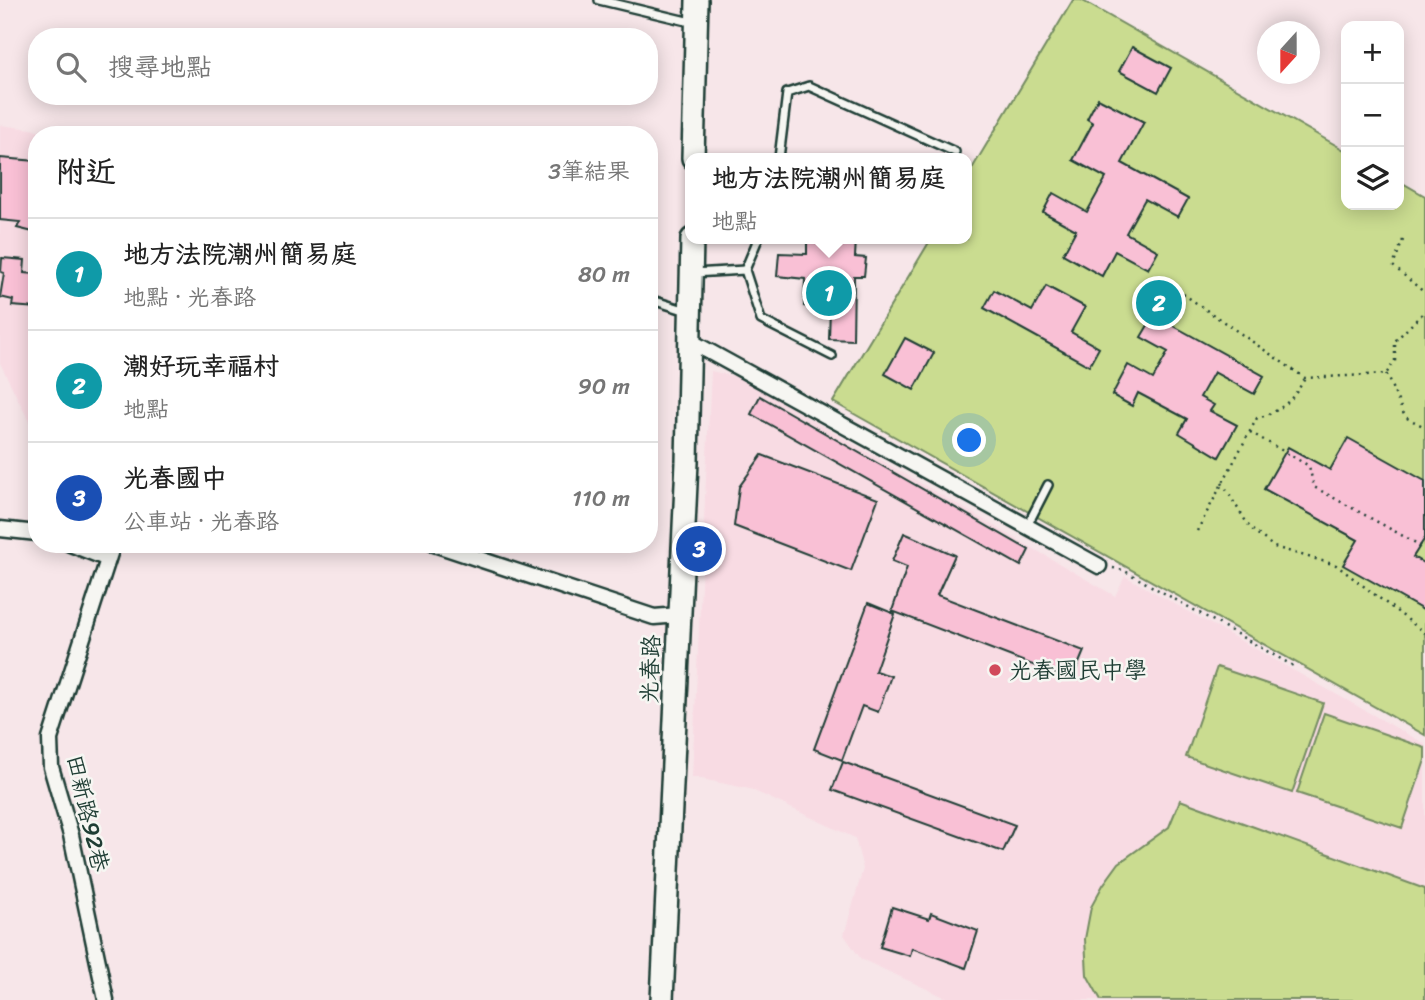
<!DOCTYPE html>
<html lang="zh-TW">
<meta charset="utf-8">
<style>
body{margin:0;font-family:Sriracha,"LXGW WenKai TC",sans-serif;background:#f6f6f6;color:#222}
.controls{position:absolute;right:21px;top:21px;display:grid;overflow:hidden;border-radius:14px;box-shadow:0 4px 18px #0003}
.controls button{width:63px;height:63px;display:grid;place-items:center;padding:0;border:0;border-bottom:2px solid #e0e0e0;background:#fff;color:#222;font:35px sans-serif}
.compass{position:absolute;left:1257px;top:21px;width:63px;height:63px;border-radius:50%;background:#fff;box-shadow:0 4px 18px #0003;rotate:201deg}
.you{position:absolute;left:970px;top:441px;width:24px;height:24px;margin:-18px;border:5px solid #fff;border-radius:50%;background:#1a73e8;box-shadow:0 0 0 10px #1a73e833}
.badge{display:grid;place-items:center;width:46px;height:46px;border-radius:50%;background:#1a73e8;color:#fff;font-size:23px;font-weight:700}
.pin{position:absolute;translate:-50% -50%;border:4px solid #fff;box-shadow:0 2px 7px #0006}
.popup{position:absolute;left:685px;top:153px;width:287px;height:91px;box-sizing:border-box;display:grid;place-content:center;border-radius:14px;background:#fff;filter:drop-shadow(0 2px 5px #0005);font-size:23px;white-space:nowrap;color:#767676}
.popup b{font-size:26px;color:#222}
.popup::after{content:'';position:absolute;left:50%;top:100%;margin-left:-14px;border:14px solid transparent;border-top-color:#fff}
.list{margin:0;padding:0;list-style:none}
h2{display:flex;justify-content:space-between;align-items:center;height:91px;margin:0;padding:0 28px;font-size:30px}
h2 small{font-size:23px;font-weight:400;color:#767676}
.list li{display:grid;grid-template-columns:46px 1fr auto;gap:21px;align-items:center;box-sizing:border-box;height:112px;padding:0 28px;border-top:2px solid #e0e0e0}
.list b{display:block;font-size:26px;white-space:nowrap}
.list p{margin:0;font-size:23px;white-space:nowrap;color:#767676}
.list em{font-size:23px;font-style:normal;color:#767676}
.icon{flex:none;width:38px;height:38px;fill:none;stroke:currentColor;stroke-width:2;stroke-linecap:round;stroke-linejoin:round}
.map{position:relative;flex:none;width:1425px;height:1000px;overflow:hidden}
.search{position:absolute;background:#fff;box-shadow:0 4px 18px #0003;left:28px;top:28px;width:630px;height:77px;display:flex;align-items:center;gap:18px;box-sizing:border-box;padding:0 24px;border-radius:28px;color:#767676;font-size:26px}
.panel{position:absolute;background:#fff;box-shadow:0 4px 18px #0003;left:28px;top:126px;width:630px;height:427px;border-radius:28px}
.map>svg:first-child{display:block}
.built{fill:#f8dbe3}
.green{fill:#cadc90;stroke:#748c62;stroke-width:2}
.building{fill:#f9c0d5;stroke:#1f3d34;stroke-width:2}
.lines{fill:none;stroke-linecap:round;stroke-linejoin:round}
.lane-casing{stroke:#1f3d34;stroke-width:12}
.street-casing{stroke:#1f3d34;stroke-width:19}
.secondary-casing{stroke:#1f3d34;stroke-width:26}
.path{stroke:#1f3d34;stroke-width:2.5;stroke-dasharray:2 5;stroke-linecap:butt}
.lane{stroke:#f6f6f2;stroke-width:7}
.street{stroke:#f6f6f2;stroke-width:14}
.secondary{stroke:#f6f6f2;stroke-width:21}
.poi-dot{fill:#d1495b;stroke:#f6f6f2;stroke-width:2.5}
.labels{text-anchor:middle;stroke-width:5;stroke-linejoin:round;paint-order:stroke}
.street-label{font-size:23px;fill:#1f3d34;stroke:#f6f6f2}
.poi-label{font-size:23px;fill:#1f3d34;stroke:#f6f6f2;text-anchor:start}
</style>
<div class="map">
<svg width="1425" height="1000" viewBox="0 0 1425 1000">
<rect width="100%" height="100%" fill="#f7e6e9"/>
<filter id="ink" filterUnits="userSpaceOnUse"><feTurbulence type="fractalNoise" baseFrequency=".0143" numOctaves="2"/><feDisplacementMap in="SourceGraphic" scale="14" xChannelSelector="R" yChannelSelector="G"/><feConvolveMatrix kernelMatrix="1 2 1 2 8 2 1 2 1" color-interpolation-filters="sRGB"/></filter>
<g filter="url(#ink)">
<!-- built -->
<g class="built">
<path d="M0,125L77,135H37V437L0,363Z"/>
<path d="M711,371L738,377L1115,596L1125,576L1425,744V1000H951L861,959L844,935L863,869L855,838L750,789L692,777Z"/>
</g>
<!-- green -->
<g class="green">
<path d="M1073,0H1081L1346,151V205H1399V181L1425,196V735L833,402L931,239H967V177Z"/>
<path d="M1217,667L1323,703L1292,793L1186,757Z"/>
<path d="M1324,713L1425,748V760L1402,828L1297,793Z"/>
<path d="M1180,800L1425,889V1000H1101L1087,975L1085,939L1091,907L1103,885L1119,863L1169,827Z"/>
</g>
<!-- building -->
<g class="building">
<path d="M1132,47L1171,68L1158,92L1119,71Z"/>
<path d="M1098,98L1144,122L1122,163L1188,199L1178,217L1145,199L1126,233L1158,251L1148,269L1115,251L1102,276L1063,254L1076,230L1043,212L1053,193L1087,212L1106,178L1073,160L1093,123L1087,119Z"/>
<path d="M0,158L37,161V233L17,228L20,222L0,220Z"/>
<path d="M807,239H856L855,257L866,258L864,276H854L853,340L829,339L830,309L804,306L805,279L777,276L779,253L807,254Z"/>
<path d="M2,258L25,260L24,273L37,274V308L12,306L13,300L0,297L4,273L1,272Z"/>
<path d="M1046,286L1085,307L1071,332L1099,348L1089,366L984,308L994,290L1032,311Z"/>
<path d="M1154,315L1264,376L1254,394L1214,372L1200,397L1214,405L1210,411L1237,425L1219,457L1179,433L1187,419L1138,393L1132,406L1112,395L1128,365L1153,379L1168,352L1141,337Z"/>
<path d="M905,338L934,353L914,390L885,374Z"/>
<path d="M760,396L1029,550L1021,566L751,414Z"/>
<path d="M1348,438L1425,481V538L1413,557L1425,564V611L1343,565L1358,540L1264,489L1288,447L1330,470Z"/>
<path d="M762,455L878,499L851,571L734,526L739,487Z"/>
<path d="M904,533L955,555L937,595L1084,651L1072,680L892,611L907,567L892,561Z"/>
<path d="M868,603L895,614L875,671L891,676L878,712L862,706L842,760L814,749Z"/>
<path d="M843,762L1015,825L1003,852L832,790Z"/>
<path d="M892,907L929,919L931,913L978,931L966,968L912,948L910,956L880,947Z"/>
</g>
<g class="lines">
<defs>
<g id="lane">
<path d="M599,0L695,23"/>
<path d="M779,158L787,93L809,86L955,152"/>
<path d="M758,239L745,270L761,320L832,356"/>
<path d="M693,273L745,270"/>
<path d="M649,299L687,311"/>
<path d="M1027,526L1048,485"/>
</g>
<g id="street">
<path d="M690,341L1099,566"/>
<path d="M0,529L37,533"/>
<path d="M70,544L108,559"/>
<path d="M434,544L654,617L679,615"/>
<path d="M106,1000L71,835L51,767L50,739L113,544"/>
</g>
<g id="secondary">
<path d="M693,158L697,0"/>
<path d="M662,1000L687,462L692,239"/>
</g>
</defs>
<!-- lane casing -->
<use href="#lane" class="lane-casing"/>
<!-- street casing -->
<use href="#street" class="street-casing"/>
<!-- secondary casing -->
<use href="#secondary" class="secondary-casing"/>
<!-- path -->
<g class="path">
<path d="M1403,240L1393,266L1425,293"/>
<path d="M1160,278L1305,378L1386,374L1395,361V341L1425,311"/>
<path d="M1386,374L1405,417L1425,427"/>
<path d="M1250,432L1309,466L1314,487L1425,548"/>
<path d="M1222,483L1250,528L1274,547L1336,565L1425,633"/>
<path d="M1197,531L1257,418C1281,412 1294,399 1305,378"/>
<path d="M1113,568L1123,570L1297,668"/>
</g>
<!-- lane -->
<use href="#lane" class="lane"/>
<!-- street -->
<use href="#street" class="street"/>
<!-- secondary -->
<use href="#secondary" class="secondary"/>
</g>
</g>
<!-- markers -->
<circle class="poi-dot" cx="995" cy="670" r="7"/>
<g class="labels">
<!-- street labels -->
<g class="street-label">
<text transform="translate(650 669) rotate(-88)" y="8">光春路</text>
<text transform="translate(88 813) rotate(77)" y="8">田新路92巷</text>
</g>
<!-- poi labels -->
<g class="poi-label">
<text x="1009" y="678">光春國民中學</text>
</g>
</g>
</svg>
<div class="controls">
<button>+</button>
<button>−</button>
<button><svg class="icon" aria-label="layers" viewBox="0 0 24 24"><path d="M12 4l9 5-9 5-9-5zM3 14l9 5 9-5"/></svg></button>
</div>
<svg class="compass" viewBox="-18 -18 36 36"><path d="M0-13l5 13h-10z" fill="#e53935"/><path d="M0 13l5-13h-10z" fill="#767676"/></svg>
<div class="you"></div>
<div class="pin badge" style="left:829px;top:293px;background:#0f9aa8">1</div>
<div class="popup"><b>地方法院潮州簡易庭</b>地點</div>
<div class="pin badge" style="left:1159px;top:303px;background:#0f9aa8">2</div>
<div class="pin badge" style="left:699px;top:549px;background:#1a4fb4">3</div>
<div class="search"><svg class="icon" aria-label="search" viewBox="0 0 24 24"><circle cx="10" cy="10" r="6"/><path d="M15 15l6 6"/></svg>搜尋地點</div>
<section class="panel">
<h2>附近<small>3筆結果</small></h2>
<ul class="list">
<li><span class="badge" style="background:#0f9aa8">1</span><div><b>地方法院潮州簡易庭</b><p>地點 · 光春路</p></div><em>80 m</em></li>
<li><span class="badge" style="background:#0f9aa8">2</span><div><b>潮好玩幸福村</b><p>地點</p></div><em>90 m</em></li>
<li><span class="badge" style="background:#1a4fb4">3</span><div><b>光春國中</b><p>公車站 · 光春路</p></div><em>110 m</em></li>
</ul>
</section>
</div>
